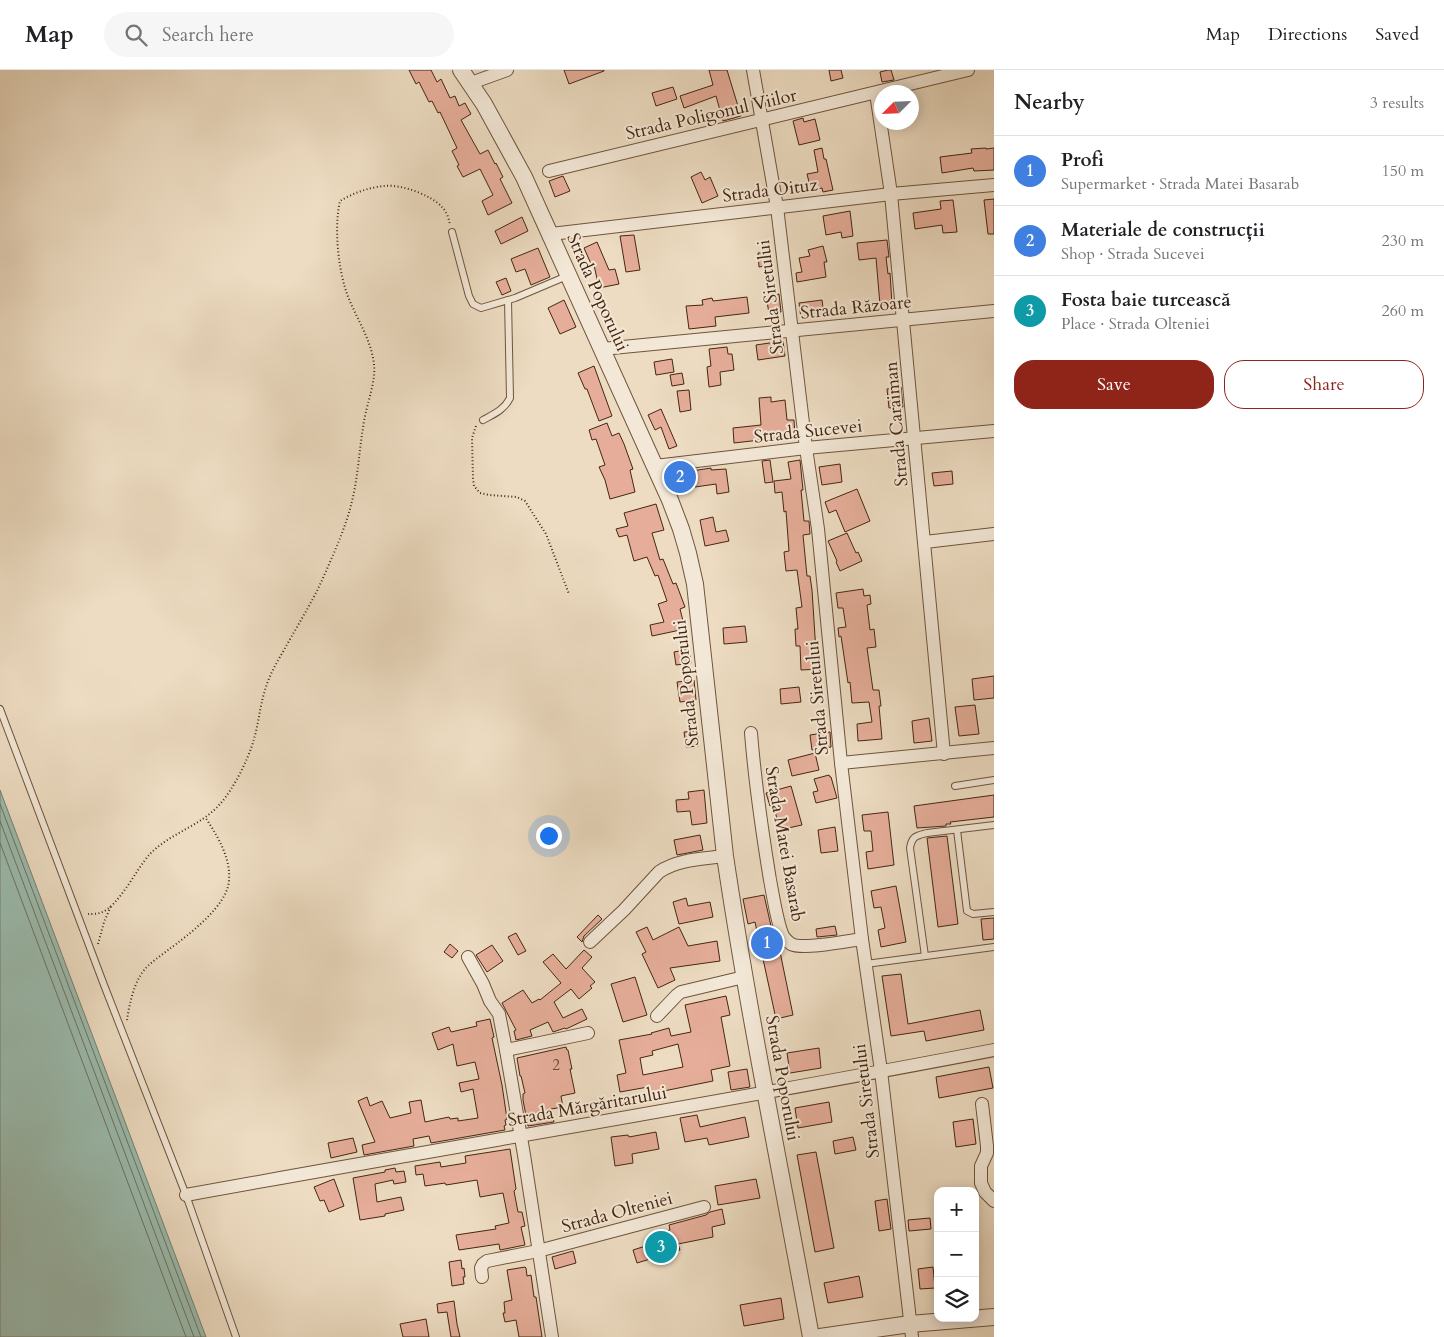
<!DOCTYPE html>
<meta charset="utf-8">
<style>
body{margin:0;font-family:Cardo,serif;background:#f6f6f6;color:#202124}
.controls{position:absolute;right:15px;bottom:15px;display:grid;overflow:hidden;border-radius:10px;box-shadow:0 2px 12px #0003}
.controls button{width:45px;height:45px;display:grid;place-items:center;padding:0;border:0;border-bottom:1px solid #e0e0e0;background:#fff;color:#202124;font:25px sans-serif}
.compass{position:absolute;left:874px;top:15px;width:45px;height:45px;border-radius:50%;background:#fff;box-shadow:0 2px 12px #0003;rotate:246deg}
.you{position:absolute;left:548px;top:765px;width:18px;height:18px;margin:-12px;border:4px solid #fff;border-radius:50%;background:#1a73e8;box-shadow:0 0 0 8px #1a73e833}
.badge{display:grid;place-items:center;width:32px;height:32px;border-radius:50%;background:#8f2418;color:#fff;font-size:16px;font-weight:700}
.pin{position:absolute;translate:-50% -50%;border:2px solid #fff;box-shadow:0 1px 5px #0006}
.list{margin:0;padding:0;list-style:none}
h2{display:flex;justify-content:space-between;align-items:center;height:65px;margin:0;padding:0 20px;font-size:21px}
h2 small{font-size:16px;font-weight:400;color:#757577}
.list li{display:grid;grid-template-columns:32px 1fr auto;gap:15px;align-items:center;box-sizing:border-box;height:70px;padding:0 20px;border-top:1px solid #e0e0e0}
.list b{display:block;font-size:19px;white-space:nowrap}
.list p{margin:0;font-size:16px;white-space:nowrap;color:#757577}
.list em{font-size:16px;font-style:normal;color:#757577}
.actions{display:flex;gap:10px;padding:15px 20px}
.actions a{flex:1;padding:11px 0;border:1px solid #8f2418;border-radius:20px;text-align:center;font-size:18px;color:#8f2418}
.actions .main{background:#8f2418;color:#fff}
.icon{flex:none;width:28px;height:28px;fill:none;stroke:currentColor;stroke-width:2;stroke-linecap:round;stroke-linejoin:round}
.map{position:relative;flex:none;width:994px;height:1267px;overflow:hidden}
header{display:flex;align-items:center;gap:30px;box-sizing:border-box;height:70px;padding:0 25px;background:#fff;border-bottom:1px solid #e0e0e0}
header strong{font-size:24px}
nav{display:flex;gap:28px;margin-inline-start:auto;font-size:18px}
.search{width:350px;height:45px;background:#f6f6f6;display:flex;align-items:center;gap:12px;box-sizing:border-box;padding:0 18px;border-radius:28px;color:#757577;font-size:19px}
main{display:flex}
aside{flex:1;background:#fff}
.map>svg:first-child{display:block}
.water{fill:#9abcaf;stroke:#788070}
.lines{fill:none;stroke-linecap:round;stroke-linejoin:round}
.shore{stroke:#707160;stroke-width:1}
.building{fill:#e6ae9a;stroke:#452611;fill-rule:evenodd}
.service-casing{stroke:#6f543d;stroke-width:8}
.minor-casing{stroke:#6f543d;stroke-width:14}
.tertiary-casing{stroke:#6f543d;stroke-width:18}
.path{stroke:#452611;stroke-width:2;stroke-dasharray:1 2.5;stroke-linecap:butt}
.service{stroke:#f3e8d7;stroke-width:6}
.minor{stroke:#f3e8d7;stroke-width:12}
.tertiary{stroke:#f3e8d7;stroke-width:16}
.labels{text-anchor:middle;stroke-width:4;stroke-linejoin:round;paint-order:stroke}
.number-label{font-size:15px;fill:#6d4833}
.street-label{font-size:18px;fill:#452611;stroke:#f3e8d7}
</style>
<header>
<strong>Map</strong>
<div class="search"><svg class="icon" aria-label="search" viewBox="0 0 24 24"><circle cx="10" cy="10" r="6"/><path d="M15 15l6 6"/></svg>Search here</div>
<nav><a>Map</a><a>Directions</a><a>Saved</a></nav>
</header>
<main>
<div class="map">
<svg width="994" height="1267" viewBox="0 0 994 1267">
<rect width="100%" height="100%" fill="#eddcc2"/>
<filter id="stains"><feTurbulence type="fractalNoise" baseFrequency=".004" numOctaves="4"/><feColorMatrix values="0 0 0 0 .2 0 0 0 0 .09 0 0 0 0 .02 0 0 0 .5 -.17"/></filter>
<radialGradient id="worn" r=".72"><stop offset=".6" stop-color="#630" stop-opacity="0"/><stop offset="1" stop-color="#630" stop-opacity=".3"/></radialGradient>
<!-- water -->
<path class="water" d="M0,720L206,1267H0Z"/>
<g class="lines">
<!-- shore -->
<g class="shore">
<path d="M0,734L201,1267"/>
<path d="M0,751L194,1267"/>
<path d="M0,773L186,1267"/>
</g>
</g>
<!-- building -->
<g class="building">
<path d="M409,0H431L437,12L441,9L450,28L455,26L459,36L465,33L471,44L461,50L480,84L488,80L495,94L496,93L503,107L500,109L512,133L488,145L482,131L493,125L480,99L463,107L457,96L459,95L452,81L457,78L440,42L438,43L432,31L429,32L419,12L416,14Z"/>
<path d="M564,0H604V1L569,14Z"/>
<path d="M709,0H727L741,46L723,51L716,26L684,38L680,26L713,15Z"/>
<path d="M829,0H841L843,8L831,11Z"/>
<path d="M888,0H891L894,10L882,12L880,2Z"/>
<path d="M673,17L677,29L656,36L652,23Z"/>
<path d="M803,48L804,52L815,49L820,70L799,75L793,51Z"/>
<path d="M822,78L824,89H826L833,120L823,122L822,118L804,122L803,114L809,112L807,104L818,102L814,80Z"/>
<path d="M986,78V79L994,78V100L974,101L973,98L942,103L940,87L972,83L971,79Z"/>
<path d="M701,102L705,110L710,107L718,126L702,133L691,107Z"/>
<path d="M563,106L570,121L555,127L549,111Z"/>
<path d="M994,129V164H988L984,130Z"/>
<path d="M953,130L957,162L943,163L942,155L915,159L913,143L941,139L940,131Z"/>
<path d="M850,141L853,166L842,168L841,162L826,165L823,146Z"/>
<path d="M522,147L528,161L501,174L495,161Z"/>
<path d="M634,165L640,200L626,202L620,166Z"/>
<path d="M887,170L889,187H886L888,204L890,203L892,234L880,235L876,188L859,190L857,173Z"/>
<path d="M597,172L609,200L615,199L619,214L599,218L594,195L592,196L584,178Z"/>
<path d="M823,176L827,192H824L826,207L797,212L796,203L802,202L799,188L810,186L808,180Z"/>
<path d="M538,178L550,207L531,215L525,199L516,202L511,189Z"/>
<path d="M769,182L770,195L759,197L758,183Z"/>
<path d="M506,208L511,221L502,225L496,212Z"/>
<path d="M779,224L781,242L769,243L766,226Z"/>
<path d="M747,227L749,243L715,247L716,256L689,259L686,236L703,235L702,230L712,228L713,231Z"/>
<path d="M564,230L576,257L560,264L548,238Z"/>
<path d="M822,230L824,245L801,248L799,233Z"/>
<path d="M783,271L785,286L758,290L756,275Z"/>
<path d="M727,277L728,284H732L734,300L720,302L721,315L709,317L707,297L711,296L709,279Z"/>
<path d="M672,289L674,302L656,305L654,292Z"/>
<path d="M594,296L612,346L599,351L587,319H585L578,303Z"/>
<path d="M682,303L684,314L672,316L670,305Z"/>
<path d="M901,317L903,337L889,338L887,319Z"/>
<path d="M689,320L691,340L680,342L677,321Z"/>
<path d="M771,327V332L785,330L787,350H794L795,366L734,373L733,358L761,355L759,328Z"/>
<path d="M661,339L677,376L669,379L661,357L655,360L648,345Z"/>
<path d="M607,353L612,366L619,363L624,374L633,399L630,400L635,422L610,429L605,410L599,397L605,395L596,369L592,370L589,360Z"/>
<path d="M770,390L773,412L765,413L762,391Z"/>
<path d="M800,390L803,420H801L804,451H809L810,464L803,465L807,506H810L812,520L816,582H820L821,599L801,600L800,576H796L795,559H798L796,538L802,537L797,500L786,501L784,482L789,481L786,441L784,442L782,422L775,423L774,411L791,409L788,392Z"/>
<path d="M840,394L842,412L822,415L819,397Z"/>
<path d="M711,398V400L726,399L729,422L717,424L716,414L695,417L692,401Z"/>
<path d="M952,401L953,414L934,416L932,403Z"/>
<path d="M857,419L870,451L845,462L836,440L829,443L825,432Z"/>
<path d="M656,434L664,460L652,463L660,490L663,489L673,514L676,513L685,537L680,539L685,559L652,566L650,555L664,552L658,534L667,531L658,505L655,506L647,487L634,491L627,465L619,467L616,459L628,456L624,443Z"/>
<path d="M713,447L716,462L726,460L729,471L705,476L700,450Z"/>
<path d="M847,463L856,483L858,482L862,491L840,501L836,492L837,491L828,471Z"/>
<path d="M863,519L864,526L870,525L871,534L867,535L870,560L874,559L876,577L867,578L873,620H879L881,636H879L882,669L858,671L857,654L872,652L869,632L852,633L850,612L848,613L841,566L839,567L838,558L846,557L843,538H838L836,523Z"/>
<path d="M745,556L747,572L724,574L723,558Z"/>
<path d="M689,579L691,593L676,595L674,582Z"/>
<path d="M994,606V628L974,630L972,609Z"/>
<path d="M694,610L696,630L680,632L677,612Z"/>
<path d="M799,617L801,632L781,634L780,619Z"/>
<path d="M975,635L979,664L959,666L955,637Z"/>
<path d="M929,648L932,671L914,673L912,651Z"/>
<path d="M697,661L699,676L686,677L684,662Z"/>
<path d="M830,662L831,677L812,680L810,665Z"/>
<path d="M815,683L819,700L792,706L788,690Z"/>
<path d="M829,705L830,707H831L837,728L816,733L813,722L818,721L814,709Z"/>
<path d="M791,716L802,755L779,760L774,735L770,736L766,723Z"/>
<path d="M704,720L707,753L692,755L690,741L677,742L676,730L689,729L688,722Z"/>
<path d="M994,725V747L950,752L951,754H946V756L917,758L914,736Z"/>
<path d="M888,742L894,795L868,799L866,782L873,781L871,761H864L862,745Z"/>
<path d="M835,757L838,781L821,783L818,760Z"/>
<path d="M700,765L703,780L677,785L674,770Z"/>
<path d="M947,766L958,854L938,857L927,768Z"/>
<path d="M896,816L906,872L881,877L878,860L885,858L881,837L874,838L871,821Z"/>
<path d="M764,825L771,856L778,872L793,945L776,949L755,852L748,854L743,829Z"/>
<path d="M686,828L688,836L710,832L713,847L679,854L673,832Z"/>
<path d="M598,845L602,849L584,866L582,872L577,867Z"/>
<path d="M994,848V869L983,870L981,849Z"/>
<path d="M835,856L837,865L817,867L816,859Z"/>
<path d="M647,857L653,870L679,857L688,876L717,871L720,891L670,898L675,910L658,918L642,884L646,882L636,862Z"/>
<path d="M516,863L526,881L518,885L508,867Z"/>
<path d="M450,874L458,881L452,888L444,882Z"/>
<path d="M492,875L503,891L487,902L476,885Z"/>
<path d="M584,880L592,887L582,898L595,912L590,916L592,918L579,929L571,919L554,932L563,948L582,939L587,949L566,959L565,958L553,962L548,952L530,960L532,966L516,970L514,961L516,960L502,933L523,920L532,933L539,929L540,930L561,913L543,892L553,884L566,899Z"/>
<path d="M901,904L908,954L980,940L984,960L926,971L924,961L891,966L882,906Z"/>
<path d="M635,907L647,945L623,952L611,914Z"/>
<path d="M726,926L730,945L721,947L730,996L711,1000L713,1011L649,1024L648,1017L620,1022L617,1005L626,1003L619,970L652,964L651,963L669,958L671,966L691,962L685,935ZM678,974L683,997L643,1005L640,988L653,985L652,981Z"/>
<path d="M490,949L494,967L492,968L502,1015L507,1049L505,1050L506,1055L504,1056L505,1060L431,1073L429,1066L413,1069L414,1076L364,1085L362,1075L375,1072L358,1031L367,1027L370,1036L382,1031L390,1048L411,1043L409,1032L421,1030L425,1052L449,1047L450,1049L458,1048V1051L478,1048L473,1019L461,1022L459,1013L479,1009L475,992L457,996L453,974L438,980L432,963L449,957L451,962L477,956L476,952Z"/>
<path d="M566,977L567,980H568L572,999H570L575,1023L561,1026L563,1037L551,1039L554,1052L528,1056L523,1030V1024L525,1023L521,1006H520L517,988Z"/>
<path d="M819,978L821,998L790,1003L787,983Z"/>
<path d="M989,997L993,1018L939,1028L936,1007Z"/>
<path d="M747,999L750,1017L731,1020L728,1002Z"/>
<path d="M829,1032L832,1052L798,1058L795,1038Z"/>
<path d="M697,1045L700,1057L745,1047L749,1067L709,1075L707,1068L685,1072L680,1048Z"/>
<path d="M973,1049L976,1074L956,1077L953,1052Z"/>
<path d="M656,1062L659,1079L632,1084L633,1093L615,1096L611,1067L628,1065L629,1067Z"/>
<path d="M853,1067L856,1080L835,1084L833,1071Z"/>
<path d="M353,1068L357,1082L331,1088L328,1073Z"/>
<path d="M510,1079L516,1119L514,1121L518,1142H522L525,1156L521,1157L525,1175L500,1180L499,1174L459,1180L456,1165L496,1159L495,1156L509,1153L503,1123L480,1127L477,1110L446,1115L445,1113L425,1116L423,1104L416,1105L415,1096L440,1092L441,1097L466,1093L465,1086Z"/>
<path d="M816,1082L834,1178L815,1182L797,1085Z"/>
<path d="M395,1098L396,1102L404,1101L406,1112L394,1114L393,1110L375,1114L377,1132L401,1127L404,1140L385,1144V1146L360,1150L353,1108L385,1102V1100Z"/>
<path d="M334,1109L344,1136L329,1142L324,1130L320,1131L314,1117Z"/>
<path d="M756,1109L760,1128L718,1135L715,1116Z"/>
<path d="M887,1129L891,1159L879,1161L875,1131Z"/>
<path d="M722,1139L725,1154L712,1157L713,1167L678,1174L680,1180L637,1193L633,1180L652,1174L650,1166L670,1160L669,1155L706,1145L710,1142Z"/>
<path d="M930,1148L931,1159L909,1161L908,1150Z"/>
<path d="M573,1181L576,1193L555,1199L552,1187Z"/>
<path d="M461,1190L462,1199L464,1198L465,1207H463L464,1214L452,1216L449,1192Z"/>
<path d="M525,1197L526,1198L527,1206L531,1205L534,1227H536L542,1267H519L516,1250L505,1252L503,1243H505L504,1232L512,1230L507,1200Z"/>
<path d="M933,1197L935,1218L920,1219L918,1199Z"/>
<path d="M859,1206L863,1227L828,1233L824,1213Z"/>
<path d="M781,1228L784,1249L744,1256L740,1235Z"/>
<path d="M454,1231L457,1254L460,1267H451L447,1242L438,1243L437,1234Z"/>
<path d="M426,1249L429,1267H403L400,1254Z"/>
</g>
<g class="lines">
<defs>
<g id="service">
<path d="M452,162L469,226L473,234L481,238L515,228L567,206"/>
<path d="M483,350C494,344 504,340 510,328L508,230"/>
<path d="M0,639L104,915L186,1125L236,1267"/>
<path d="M955,716L994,710"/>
<path d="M957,760L967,841L973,844L994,842"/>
<path d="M925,886L910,778C912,766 916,766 927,763L994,755"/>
<path d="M866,894L994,877"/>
</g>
<g id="minor">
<path d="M753,0L777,137L806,378L818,459L841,693L862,869L881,1001L912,1267"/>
<path d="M471,13L507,0"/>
<path d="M876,23L891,124L944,684"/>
<path d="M549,101L968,0"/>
<path d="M551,164L891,124L994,115"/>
<path d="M602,279L994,241"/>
<path d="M655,396L806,378L994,361"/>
<path d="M925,472L994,464"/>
<path d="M751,663C755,713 762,761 770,810C773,825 777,853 783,866C785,869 788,872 791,874C802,880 848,871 862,869"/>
<path d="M841,693L994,678"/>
<path d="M590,872L624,840L659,802C678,789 703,789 725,786"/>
<path d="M468,887L483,914L490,931L499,944L506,980L524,1085L552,1267"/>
<path d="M657,946L677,925L681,922L744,907"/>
<path d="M506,980L588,963"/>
<path d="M982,1034L987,1076V1083L981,1096V1113L985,1122L994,1131"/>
<path d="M186,1125C455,1076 725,1032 994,980"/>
<path d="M482,1207L481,1198L483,1194L487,1191L538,1181L704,1137"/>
</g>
<g id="tertiary">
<path d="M461,0L484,34L524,107L670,430L681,459L688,483L695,514L725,786C749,947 782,1107 811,1267"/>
<path d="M820,1267L910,1254L994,1247"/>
</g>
</defs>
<!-- service casing -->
<use href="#service" class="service-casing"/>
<!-- minor casing -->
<use href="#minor" class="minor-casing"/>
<!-- tertiary casing -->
<use href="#tertiary" class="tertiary-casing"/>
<!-- path -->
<g class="path">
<path d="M476,356L472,368L473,409L474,416L480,423L489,425L517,427L525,431L546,464L569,524"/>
<path d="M88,844C91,844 96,844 100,843C119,837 136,799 150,784C170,763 201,756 220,734C233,720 249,688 254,669C259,652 260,634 266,617C270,604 277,592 284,580C297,556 312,533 323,508C334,483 346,457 352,431C358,407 359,382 363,358C365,340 372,323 374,306C377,276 355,248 346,221C338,196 334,157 340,131C353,123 370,117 385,116C401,114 431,125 442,137C447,142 449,149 450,155"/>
<path d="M98,874L104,852L111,836"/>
<path d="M127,950C129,936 133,918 140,906C146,895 158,888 168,880C187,866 228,836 229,810C231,788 217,765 205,747"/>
</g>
<!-- service -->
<use href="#service" class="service"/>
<!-- minor -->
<use href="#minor" class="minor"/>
<!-- tertiary -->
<use href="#tertiary" class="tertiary"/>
</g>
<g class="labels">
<!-- number labels -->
<g class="number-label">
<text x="556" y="1000">2</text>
</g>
<!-- street labels -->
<g class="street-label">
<text transform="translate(711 44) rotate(-13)" y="6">Strada Poligonul Viilor</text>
<text transform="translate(770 120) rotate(-7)" y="6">Strada Oituz</text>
<text transform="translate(598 222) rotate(66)" y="6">Strada Poporului</text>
<text transform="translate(770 227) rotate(-97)" y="6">Strada Siretului</text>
<text transform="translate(856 237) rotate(-6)" y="6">Strada Răzoare</text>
<text transform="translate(896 354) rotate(-95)" y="6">Strada Caraiman</text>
<text transform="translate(808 361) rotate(-6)" y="6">Strada Sucevei</text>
<text transform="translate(686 613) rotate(-96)" y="6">Strada Poporului</text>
<text transform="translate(817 628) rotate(-95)" y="6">Strada Siretului</text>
<text transform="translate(785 774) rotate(80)" y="6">Strada Matei Basarab</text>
<text transform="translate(783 1008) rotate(80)" y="6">Strada Poporului</text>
<text transform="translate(866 1031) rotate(-97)" y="6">Strada Siretului</text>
<text transform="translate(587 1036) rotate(-10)" y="6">Strada Mărgăritarului</text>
<text transform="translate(617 1142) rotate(-15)" y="6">Strada Olteniei</text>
</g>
</g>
<rect width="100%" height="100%" filter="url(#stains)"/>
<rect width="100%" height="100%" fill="url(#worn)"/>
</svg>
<div class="controls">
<button>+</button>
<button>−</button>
<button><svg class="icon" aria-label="layers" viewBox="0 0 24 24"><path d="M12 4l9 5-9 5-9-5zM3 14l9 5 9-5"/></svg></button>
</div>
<svg class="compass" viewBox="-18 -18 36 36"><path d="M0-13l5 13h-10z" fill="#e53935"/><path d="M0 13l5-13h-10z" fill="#757577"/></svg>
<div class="you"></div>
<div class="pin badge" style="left:767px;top:873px;background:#3f7fe0">1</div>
<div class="pin badge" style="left:680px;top:407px;background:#3f7fe0">2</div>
<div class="pin badge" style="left:661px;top:1177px;background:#0f9aa8">3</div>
</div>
<aside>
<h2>Nearby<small>3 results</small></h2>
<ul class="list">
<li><span class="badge" style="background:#3f7fe0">1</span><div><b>Profi</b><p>Supermarket · Strada Matei Basarab</p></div><em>150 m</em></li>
<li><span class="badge" style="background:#3f7fe0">2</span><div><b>Materiale de construcții</b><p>Shop · Strada Sucevei</p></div><em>230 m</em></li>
<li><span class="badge" style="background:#0f9aa8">3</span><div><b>Fosta baie turcească</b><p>Place · Strada Olteniei</p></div><em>260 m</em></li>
</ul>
<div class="actions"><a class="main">Save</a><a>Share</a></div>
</aside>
</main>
